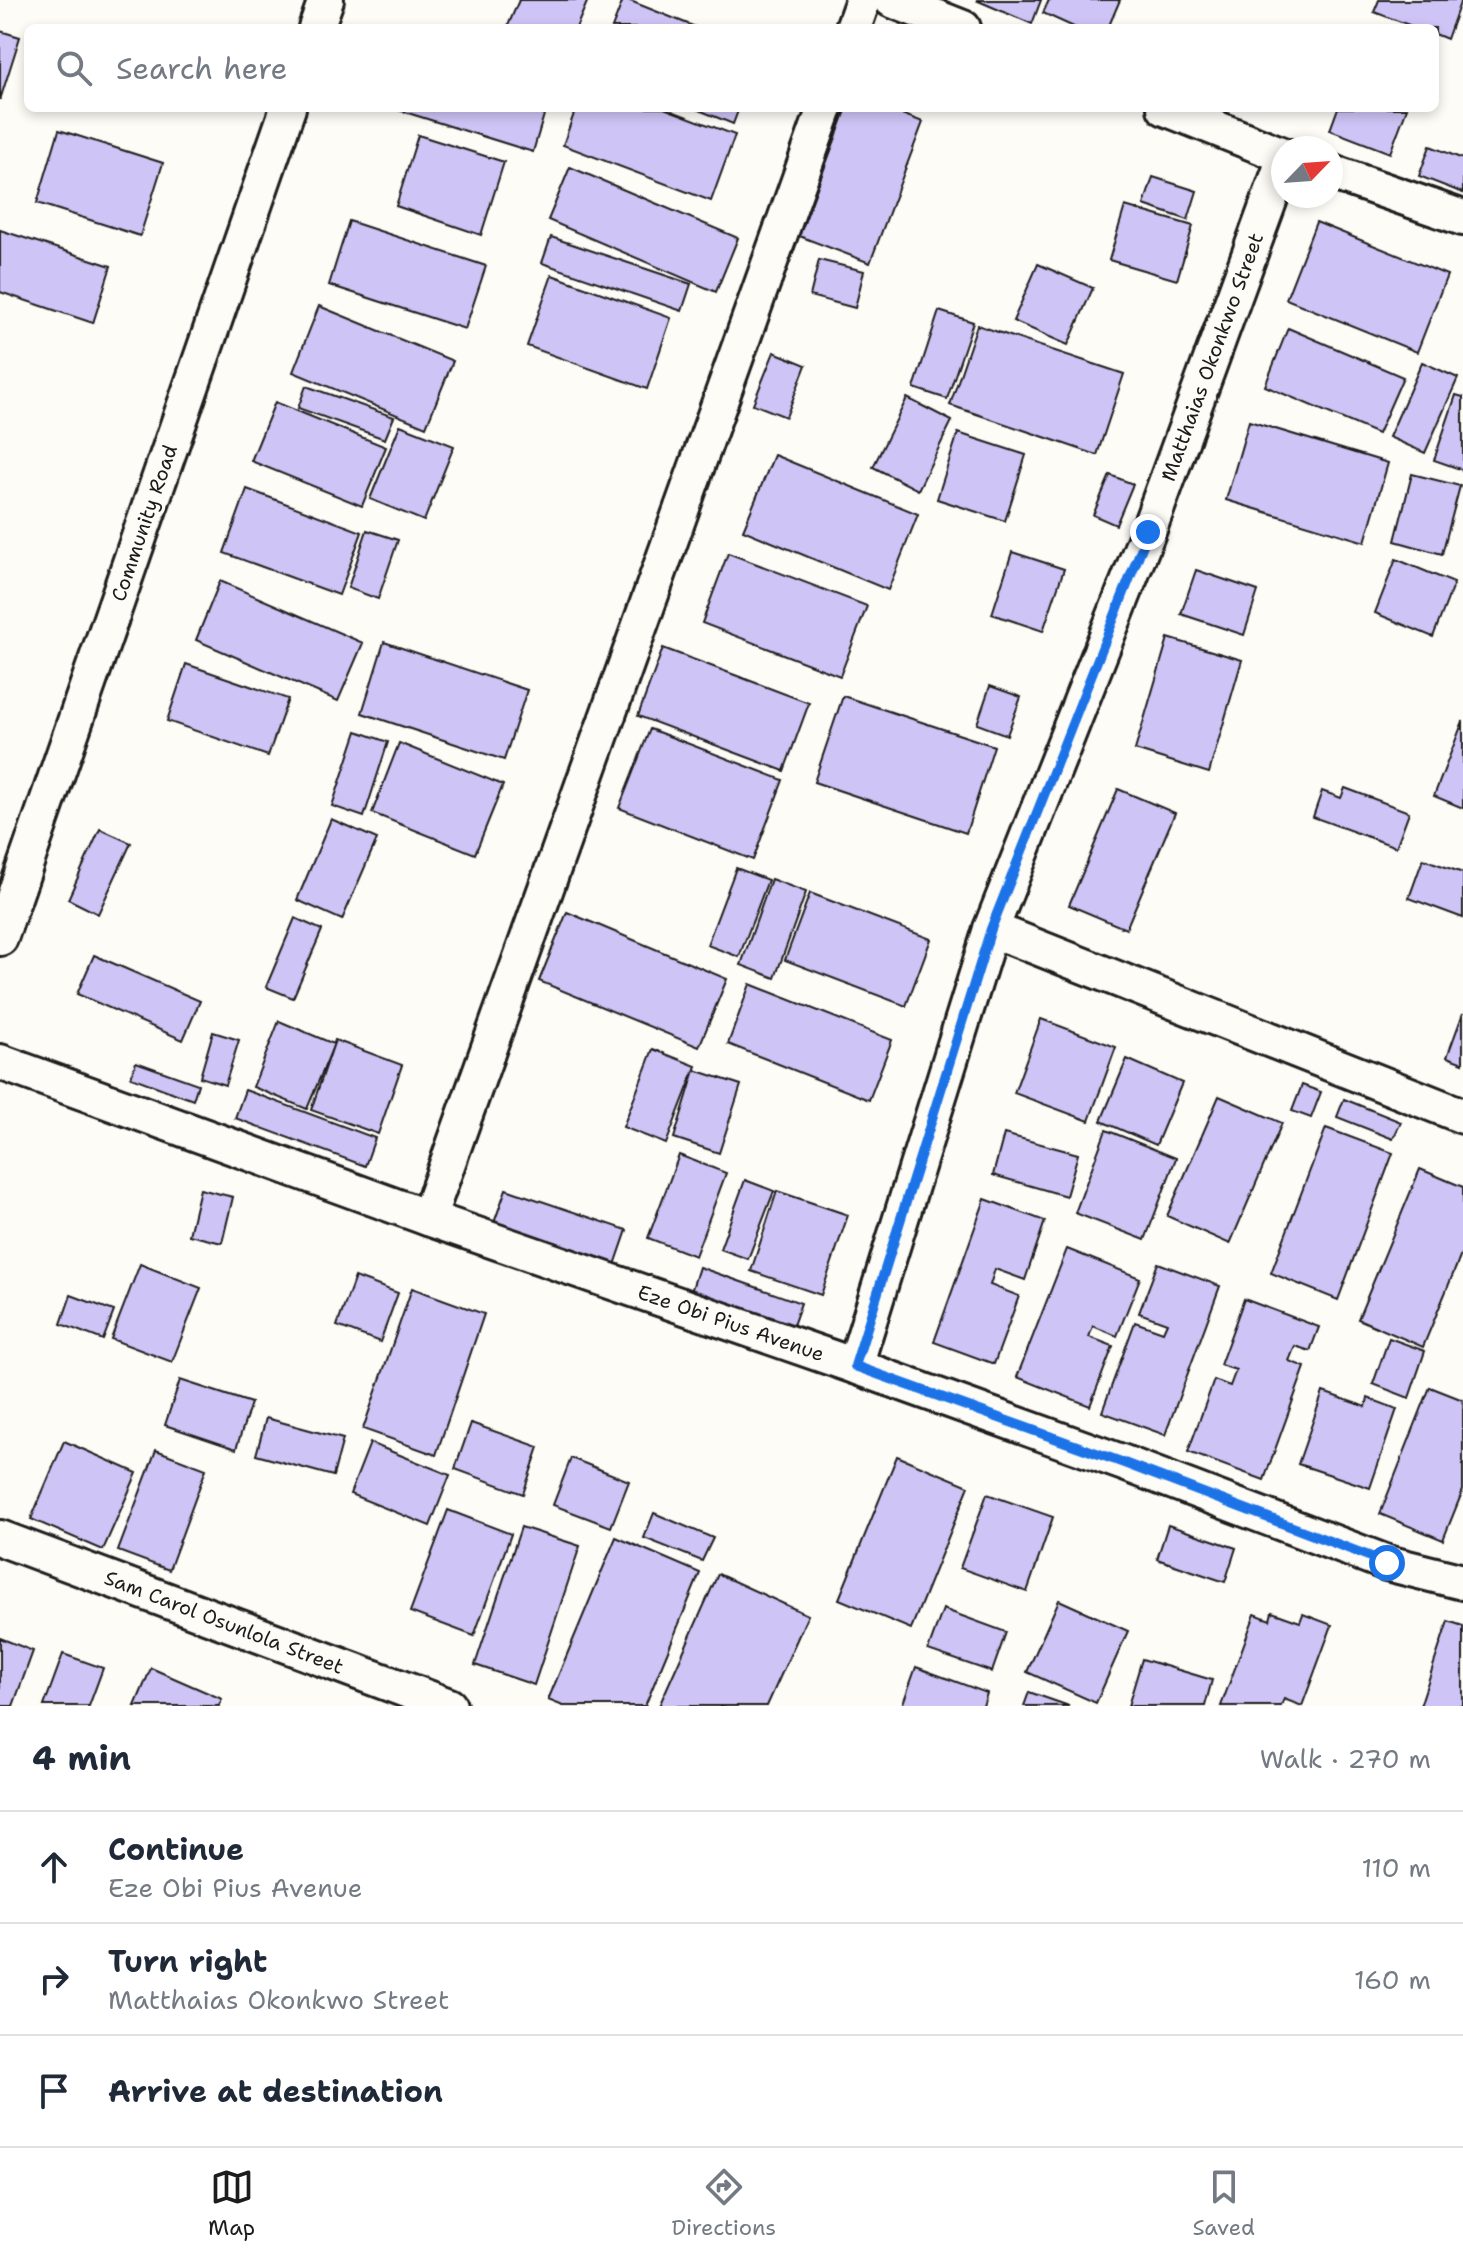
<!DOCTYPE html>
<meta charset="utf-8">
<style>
body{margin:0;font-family:"Shantell Sans",sans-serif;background:#f2f2f3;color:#1f2937}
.compass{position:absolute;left:1271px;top:136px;width:72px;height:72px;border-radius:50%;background:#fff;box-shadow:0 4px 12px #0003;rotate:65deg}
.stop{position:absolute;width:24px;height:24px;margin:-18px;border:6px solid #1a73e8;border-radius:50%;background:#fff}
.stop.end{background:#1a73e8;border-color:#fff;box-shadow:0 2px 8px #0008}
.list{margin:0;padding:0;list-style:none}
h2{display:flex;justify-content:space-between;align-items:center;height:104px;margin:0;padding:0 32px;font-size:34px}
h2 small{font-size:26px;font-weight:400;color:#747a83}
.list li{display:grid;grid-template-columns:52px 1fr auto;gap:24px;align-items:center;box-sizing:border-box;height:112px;padding:0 32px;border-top:2px solid #e0e1e3}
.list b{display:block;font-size:30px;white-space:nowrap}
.list p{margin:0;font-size:26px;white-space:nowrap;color:#747a83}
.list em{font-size:26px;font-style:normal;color:#747a83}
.icon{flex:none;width:44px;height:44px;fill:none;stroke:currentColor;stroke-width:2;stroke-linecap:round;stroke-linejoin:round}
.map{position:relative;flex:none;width:1463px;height:1706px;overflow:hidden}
.search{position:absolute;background:#fff;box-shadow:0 4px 12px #0003;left:24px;right:24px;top:24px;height:88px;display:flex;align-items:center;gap:20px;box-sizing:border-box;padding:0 28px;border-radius:12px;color:#747a83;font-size:30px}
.sheet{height:440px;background:#fff}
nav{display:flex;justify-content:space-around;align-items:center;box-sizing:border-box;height:112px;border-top:2px solid #e0e1e3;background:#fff;font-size:22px;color:#747a83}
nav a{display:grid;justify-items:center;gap:4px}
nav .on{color:#1c1c1c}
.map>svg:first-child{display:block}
.building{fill:#cec4f6;stroke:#1c1c1c;stroke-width:2}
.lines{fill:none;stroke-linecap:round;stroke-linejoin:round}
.street-casing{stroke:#1c1c1c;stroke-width:40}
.street{stroke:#fdfcf7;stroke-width:34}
.route{stroke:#1a73e8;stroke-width:10}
.labels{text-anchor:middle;stroke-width:6;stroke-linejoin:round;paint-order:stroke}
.street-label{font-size:20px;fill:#1c1c1c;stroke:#fdfcf7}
</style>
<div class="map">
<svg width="1463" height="1706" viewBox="0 0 1463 1706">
<rect width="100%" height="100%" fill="#fdfcf7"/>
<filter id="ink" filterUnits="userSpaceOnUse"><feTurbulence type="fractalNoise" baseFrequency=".0125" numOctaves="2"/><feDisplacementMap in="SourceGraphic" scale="16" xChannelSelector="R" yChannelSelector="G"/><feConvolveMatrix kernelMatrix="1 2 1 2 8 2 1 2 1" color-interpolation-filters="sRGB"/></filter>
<g filter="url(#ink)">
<!-- building -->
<g class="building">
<path d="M519,0H588L576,28H507Z"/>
<path d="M623,0H628L698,28H612Z"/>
<path d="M976,0H1041L1032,24Z"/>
<path d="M1049,0H1120L1108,28H1076L1043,13Z"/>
<path d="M1379,0H1461L1447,39L1435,34V28H1417L1374,12Z"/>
<path d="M0,31L20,37L0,100Z"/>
<path d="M392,108H546L533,152Z"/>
<path d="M576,108H664L735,135L711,201L563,145Z"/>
<path d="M694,108H739L733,124Z"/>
<path d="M847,108H886L923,122L870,263L799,236Z"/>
<path d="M1338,108H1407L1390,153L1330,130Z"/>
<path d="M59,130L163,163L140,236L37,203Z"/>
<path d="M418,135L504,162L481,235L396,206Z"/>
<path d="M1430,146L1463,159V193L1419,176Z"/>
<path d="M570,167L738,238L716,292L548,220Z"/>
<path d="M1153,177L1197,191L1188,220L1144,205Z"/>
<path d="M1125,206L1193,226L1177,280L1109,260Z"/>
<path d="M349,221L486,266L465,329L329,285Z"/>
<path d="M1316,222L1447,275L1417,352L1286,299Z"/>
<path d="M0,230L111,266L93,323L0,292Z"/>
<path d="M551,237L691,284L682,311L542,263Z"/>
<path d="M819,260L864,271L855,308L810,296Z"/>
<path d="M1038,264L1093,288L1068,345L1013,321Z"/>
<path d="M552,275L671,318L647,389L527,346Z"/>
<path d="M319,306L453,361L426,427L293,372Z"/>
<path d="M939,311L973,322L947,399L914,388Z"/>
<path d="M977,325L1124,374L1097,455L950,405Z"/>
<path d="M1288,328L1403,377L1378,434L1265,386Z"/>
<path d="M774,352L806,365L786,417L753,404Z"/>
<path d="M1422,362L1458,378L1425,453L1389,437Z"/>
<path d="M306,386L394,417L385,439L298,408Z"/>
<path d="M1456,395L1463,397V470L1434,460Z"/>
<path d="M907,398L952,421L918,490L873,467Z"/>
<path d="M275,402L386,447L362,506L251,461Z"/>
<path d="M1249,421L1388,463L1365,542L1226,500Z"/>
<path d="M400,425L454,446L424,521L370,499Z"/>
<path d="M958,433L1026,455L1005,521L937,499Z"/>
<path d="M774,455L918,514L888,590L743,530Z"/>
<path d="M1412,474L1460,486L1442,554L1395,541Z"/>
<path d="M1110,475L1133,484L1116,525L1093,515Z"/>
<path d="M247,489L362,532L339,595L224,553Z"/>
<path d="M367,530L398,540L378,599L348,588Z"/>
<path d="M1012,552L1064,569L1043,631L992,614Z"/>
<path d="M728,553L867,606L840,676L702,623Z"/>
<path d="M1396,559L1454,583L1433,637L1375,613Z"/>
<path d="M1196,570L1258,591L1244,635L1181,614Z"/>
<path d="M220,581L363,643L338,701L196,640Z"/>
<path d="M1168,638L1242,660L1209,773L1135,750Z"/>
<path d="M384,642L527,690L504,760L362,713Z"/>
<path d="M663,648L809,703L784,771L638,716Z"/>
<path d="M186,664L288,699L268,756L167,721Z"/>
<path d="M990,686L1021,697L1007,735L977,724Z"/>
<path d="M843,696L994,746L966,833L814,782Z"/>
<path d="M1463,721V808L1434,796Z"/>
<path d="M650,729L783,780L753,860L619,808Z"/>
<path d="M357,731L388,742L364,817L332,806Z"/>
<path d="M399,743L503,785L475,854L372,813Z"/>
<path d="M1345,788L1409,812L1396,847L1313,817L1322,791L1341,798Z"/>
<path d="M1118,789L1175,813L1126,929L1069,905Z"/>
<path d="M331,819L377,839L342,920L297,900Z"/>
<path d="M100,829L131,843L98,914L68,899Z"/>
<path d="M1423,859L1463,873V918L1409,898Z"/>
<path d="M736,868L768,880L739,957L707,945Z"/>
<path d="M771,879L806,892L775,978L741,965Z"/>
<path d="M810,893L931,939L906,1006L785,960Z"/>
<path d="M567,912L727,979L699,1047L539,981Z"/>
<path d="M295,918L322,930L293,998L266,987Z"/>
<path d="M94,955L200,1001L183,1040L77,994Z"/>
<path d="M750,984L892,1040L869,1100L728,1044Z"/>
<path d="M1463,1013V1063L1447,1057Z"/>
<path d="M1041,1019L1116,1047L1089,1121L1014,1093Z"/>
<path d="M279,1021L334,1044L307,1109L253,1087Z"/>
<path d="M213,1032L239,1040L225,1085L200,1077Z"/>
<path d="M335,1040L402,1065L378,1134L311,1110Z"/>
<path d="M653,1049L696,1066L666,1144L623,1127Z"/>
<path d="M1127,1059L1182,1083L1156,1145L1101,1121Z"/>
<path d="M136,1062L198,1084L193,1100L131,1077Z"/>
<path d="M695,1070L741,1085L719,1153L674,1138Z"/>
<path d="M1302,1085L1321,1092L1311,1118L1292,1111Z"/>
<path d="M245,1090L375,1138L365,1166L235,1118Z"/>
<path d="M1219,1096L1282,1123L1230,1244L1167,1216Z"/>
<path d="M1344,1099L1401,1122L1393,1139L1337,1117Z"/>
<path d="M1326,1128L1393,1153L1338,1300L1271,1273Z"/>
<path d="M1106,1130L1176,1158L1145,1240L1075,1213Z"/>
<path d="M1004,1134L1078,1154L1066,1196L993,1175Z"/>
<path d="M679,1155L726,1173L695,1256L648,1238Z"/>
<path d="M1420,1169L1463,1187V1250L1423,1347L1358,1319Z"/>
<path d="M745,1180L774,1191L748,1259L720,1249Z"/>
<path d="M200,1189L233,1197L222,1243L189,1235Z"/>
<path d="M506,1189L627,1230L615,1265L494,1223Z"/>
<path d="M777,1191L848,1215L821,1295L751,1271Z"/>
<path d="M985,1199L1045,1221L1025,1280L995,1269L990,1285L1019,1296L994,1364L934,1342Z"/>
<path d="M1067,1249L1140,1278L1117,1336L1093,1326L1089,1337L1113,1346L1090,1406L1017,1377Z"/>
<path d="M1158,1263L1220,1286L1165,1435L1102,1412L1135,1322L1163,1332L1167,1323L1139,1313Z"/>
<path d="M140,1264L201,1288L172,1362L111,1339Z"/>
<path d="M699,1267L801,1303L792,1328L691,1292Z"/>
<path d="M355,1277L398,1293L380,1342L337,1326Z"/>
<path d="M412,1288L484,1314L436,1455L363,1429Z"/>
<path d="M71,1295L114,1311L103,1340L61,1324Z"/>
<path d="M1244,1299L1319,1327L1310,1351L1295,1346L1289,1361L1305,1367L1264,1480L1188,1452L1214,1380L1230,1386L1236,1370L1220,1365Z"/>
<path d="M1389,1338L1425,1351L1409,1398L1373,1384Z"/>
<path d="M180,1380L251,1403L236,1449L165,1425Z"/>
<path d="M1430,1387L1463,1400V1490L1443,1540L1380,1514Z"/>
<path d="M1323,1392L1366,1407L1368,1398L1397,1409L1370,1488L1298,1464Z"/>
<path d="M266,1418L343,1439L333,1476L256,1455Z"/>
<path d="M471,1423L539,1447L523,1494L455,1469Z"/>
<path d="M64,1441L137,1473L103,1550L31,1519Z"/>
<path d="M370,1443L450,1475L430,1526L350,1494Z"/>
<path d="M156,1450L206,1469L169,1570L118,1551Z"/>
<path d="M897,1456L969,1486L911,1629L839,1599Z"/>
<path d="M571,1458L629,1481L611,1527L553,1505Z"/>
<path d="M987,1494L1053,1517L1027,1592L960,1568Z"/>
<path d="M448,1510L511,1534L474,1636L410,1612Z"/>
<path d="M654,1513L713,1538L702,1561L644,1538Z"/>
<path d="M1168,1525L1236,1548L1225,1582L1157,1559Z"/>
<path d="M521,1527L580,1546L534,1685L475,1665Z"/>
<path d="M616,1537L700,1573L645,1706H563L548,1700Z"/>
<path d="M718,1574L808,1615L767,1706H659Z"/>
<path d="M1059,1600L1128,1631L1096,1703L1027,1672Z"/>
<path d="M943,1609L1006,1632L992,1672L928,1650Z"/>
<path d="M1272,1612L1300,1622L1303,1614L1332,1625L1302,1706L1284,1699L1281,1706H1221L1255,1614L1270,1620Z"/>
<path d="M1448,1621L1463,1626V1706H1420Z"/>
<path d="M0,1638L33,1651L13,1706H0Z"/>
<path d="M63,1654L103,1668L89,1706H44Z"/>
<path d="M1142,1659L1212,1680L1205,1706H1128Z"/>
<path d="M916,1667L987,1693L983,1706H902Z"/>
<path d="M151,1668L222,1699L219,1706H135Z"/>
<path d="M1029,1692L1069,1706H1024Z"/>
</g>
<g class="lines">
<defs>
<g id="street">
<path d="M892,0L963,28"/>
<path d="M316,28L326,0"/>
<path d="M853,28L863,0"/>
<path d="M1165,108L1283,155"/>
<path d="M1331,172L1463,218"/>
<path d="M991,929L1463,1116"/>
<path d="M0,938L288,108"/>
<path d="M0,1062L428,1218L855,1366L1124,1463L1387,1563L1463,1582"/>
<path d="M428,1218L825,108"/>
<path d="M855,1366L991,929L1148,532L1283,163"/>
<path d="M0,1538L449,1706"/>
</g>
</defs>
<!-- street casing -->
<use href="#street" class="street-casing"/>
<!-- street -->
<use href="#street" class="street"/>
</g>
</g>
<g class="lines" filter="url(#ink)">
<!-- route -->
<path class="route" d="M1148,532L991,929L855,1366L1124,1463L1387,1563"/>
</g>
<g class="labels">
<!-- street labels -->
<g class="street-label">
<text transform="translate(1212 357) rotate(-70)" y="7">Matthaias Okonkwo Street</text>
<text transform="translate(144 523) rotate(-71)" y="7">Community Road</text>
<text transform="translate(731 1323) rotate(19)" y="7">Eze Obi Pius Avenue</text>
<text transform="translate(224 1622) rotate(21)" y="7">Sam Carol Osunlola Street</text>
</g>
</g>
</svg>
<svg class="compass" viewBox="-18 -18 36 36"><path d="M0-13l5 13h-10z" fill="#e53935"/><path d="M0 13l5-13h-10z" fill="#747a83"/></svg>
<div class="stop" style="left:1387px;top:1563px"></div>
<div class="stop end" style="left:1148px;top:532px"></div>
<div class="search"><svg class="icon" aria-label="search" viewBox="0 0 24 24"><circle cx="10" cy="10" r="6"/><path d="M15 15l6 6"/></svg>Search here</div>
</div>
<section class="sheet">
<h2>4 min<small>Walk · 270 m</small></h2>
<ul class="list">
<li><svg class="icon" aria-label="ahead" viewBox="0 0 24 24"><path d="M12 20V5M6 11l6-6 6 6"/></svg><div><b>Continue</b><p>Eze Obi Pius Avenue</p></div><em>110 m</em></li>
<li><svg class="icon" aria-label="right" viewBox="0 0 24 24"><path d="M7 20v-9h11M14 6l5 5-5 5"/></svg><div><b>Turn right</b><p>Matthaias Okonkwo Street</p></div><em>160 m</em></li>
<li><svg class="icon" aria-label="arrive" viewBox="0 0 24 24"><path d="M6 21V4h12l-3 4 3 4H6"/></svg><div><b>Arrive at destination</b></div></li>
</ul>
</section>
<nav>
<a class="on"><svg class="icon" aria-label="map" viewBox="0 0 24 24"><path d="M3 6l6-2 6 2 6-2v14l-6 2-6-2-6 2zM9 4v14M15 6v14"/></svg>Map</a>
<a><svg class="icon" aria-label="directions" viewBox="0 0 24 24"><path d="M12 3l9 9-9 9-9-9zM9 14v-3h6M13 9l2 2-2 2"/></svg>Directions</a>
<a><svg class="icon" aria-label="saved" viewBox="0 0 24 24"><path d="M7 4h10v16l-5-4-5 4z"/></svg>Saved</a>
</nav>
